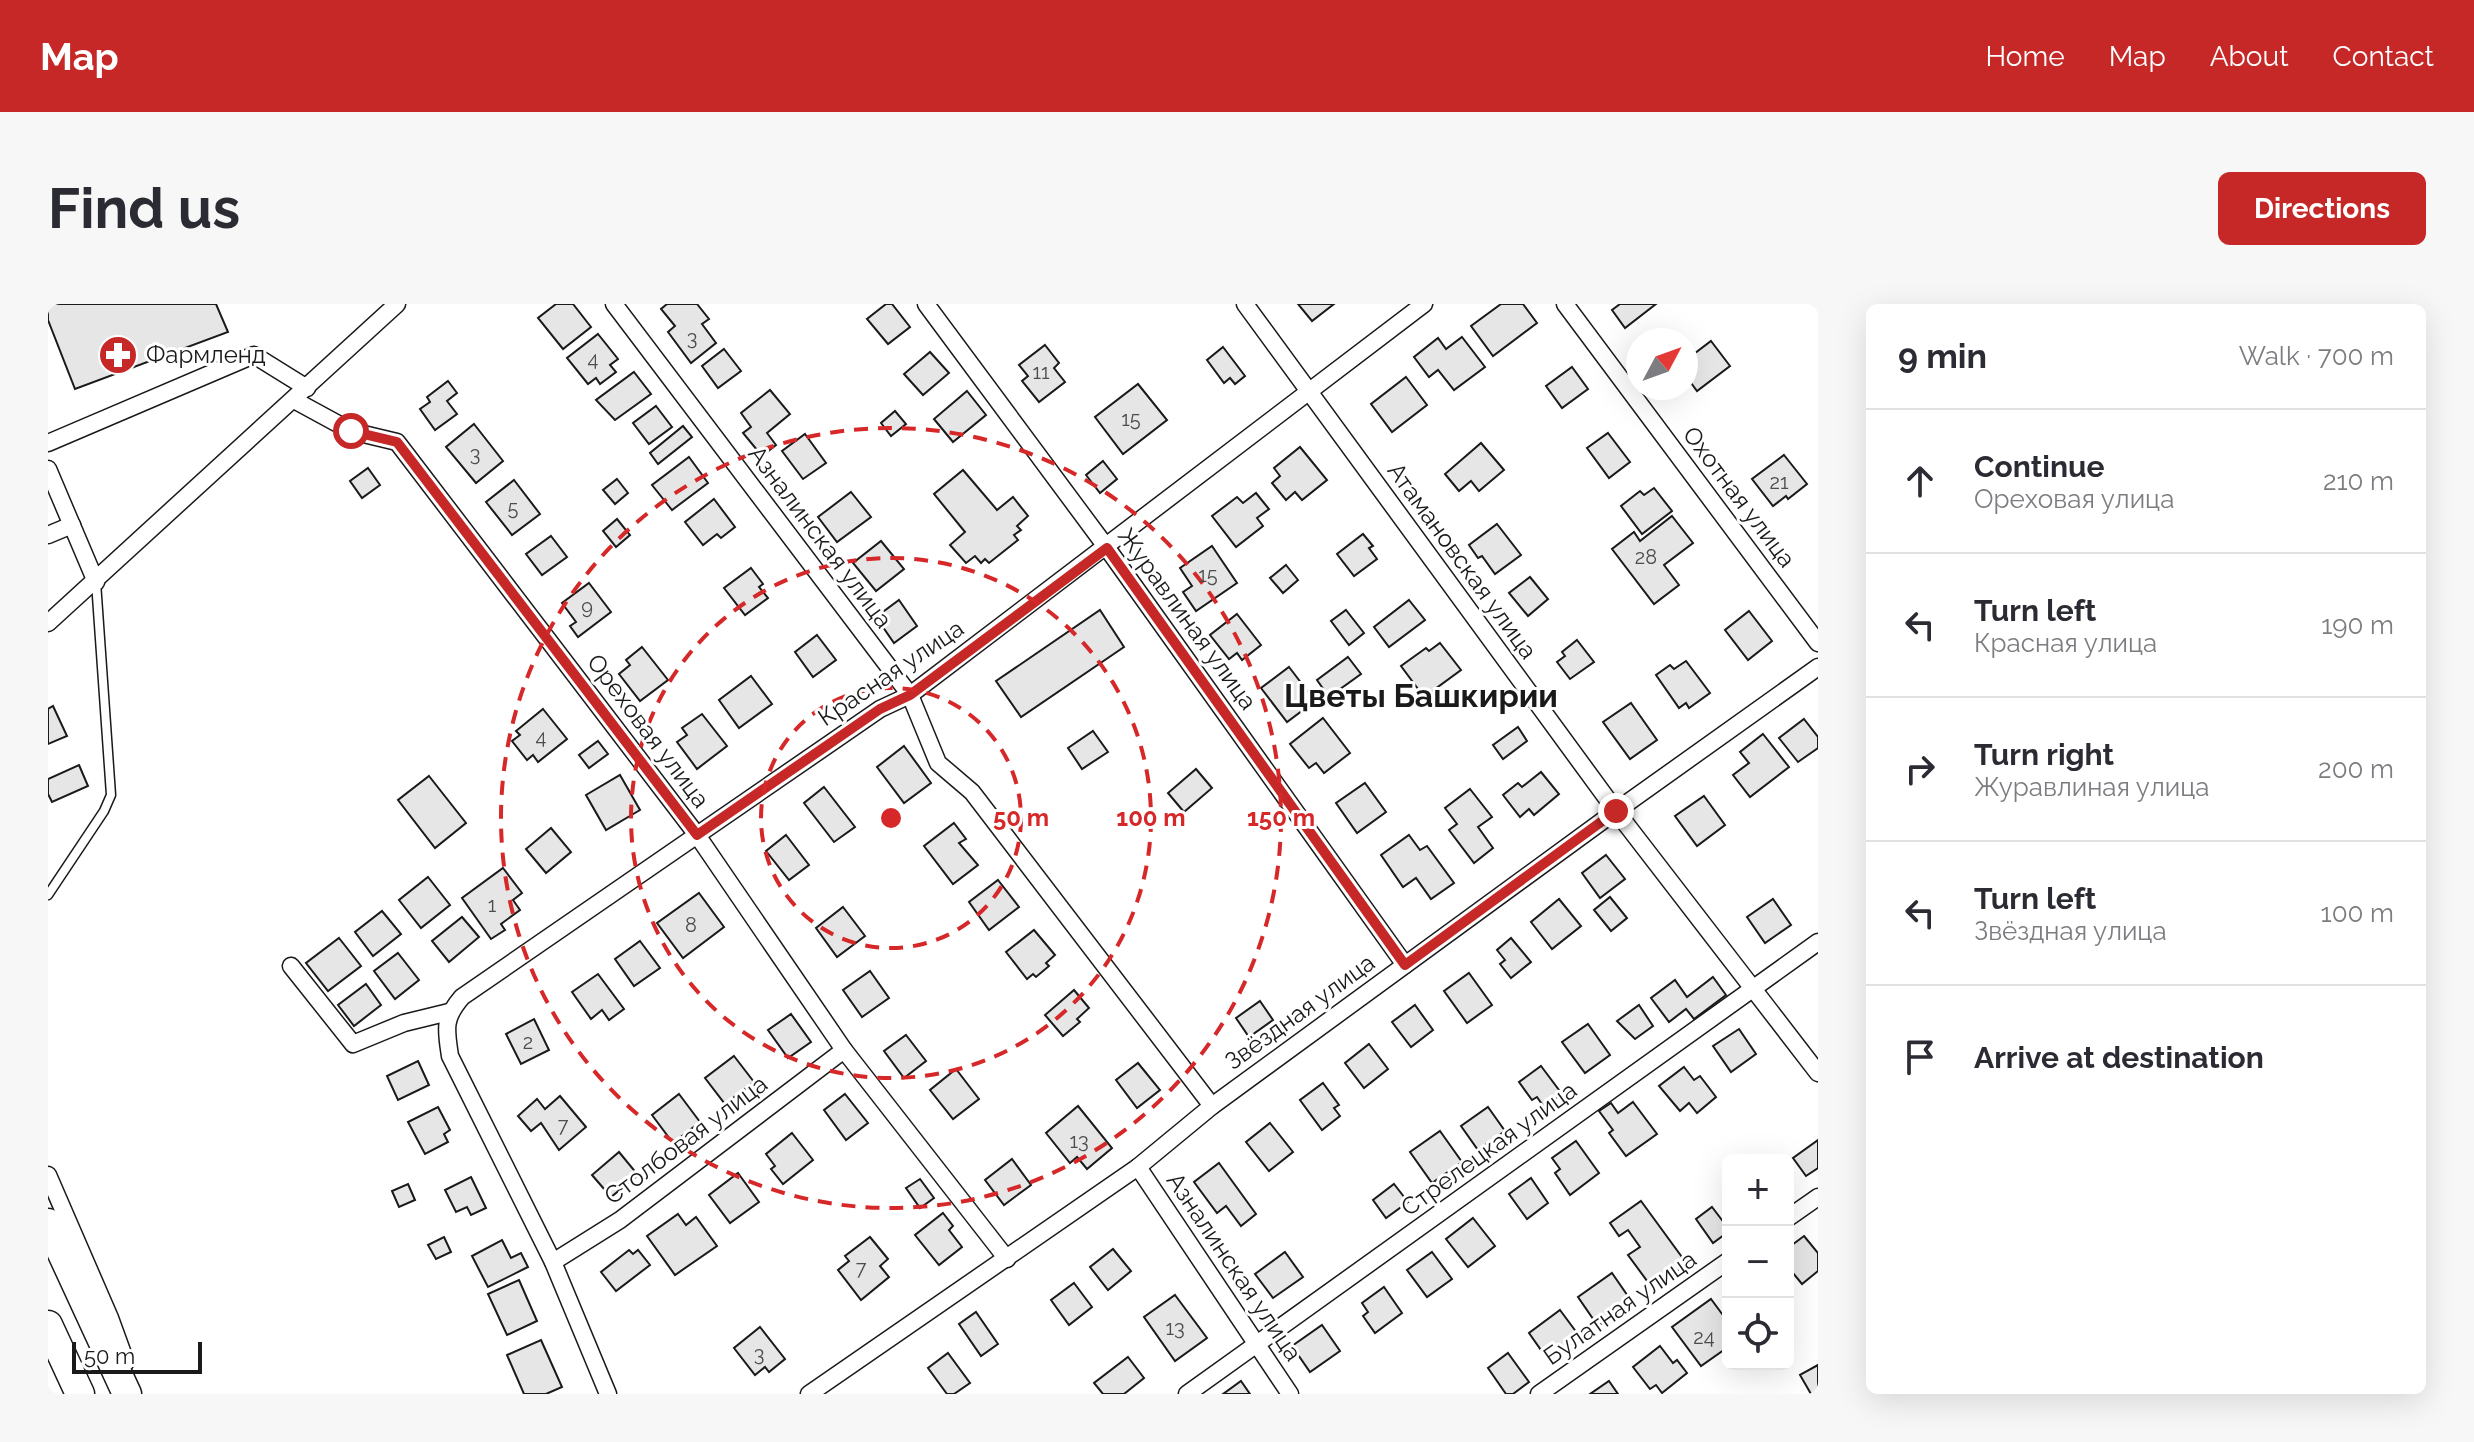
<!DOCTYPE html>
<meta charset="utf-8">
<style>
body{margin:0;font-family:Raleway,sans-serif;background:#f7f7f7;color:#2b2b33}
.controls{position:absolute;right:24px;bottom:24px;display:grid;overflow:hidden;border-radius:12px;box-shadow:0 8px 32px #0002}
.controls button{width:72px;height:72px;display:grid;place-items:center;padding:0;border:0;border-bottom:2px solid #e1e1e2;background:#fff;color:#2b2b33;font:40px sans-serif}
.compass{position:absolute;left:1578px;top:24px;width:72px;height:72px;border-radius:50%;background:#fff;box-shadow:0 8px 32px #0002;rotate:49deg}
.scale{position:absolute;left:24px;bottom:20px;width:130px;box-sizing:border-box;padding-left:8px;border:4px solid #1a1a1a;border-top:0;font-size:22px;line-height:28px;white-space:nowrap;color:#1a1a1a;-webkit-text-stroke:6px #fff;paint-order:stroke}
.stop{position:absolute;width:24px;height:24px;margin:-18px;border:6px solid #c62828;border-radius:50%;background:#fff}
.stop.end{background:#c62828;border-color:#fff;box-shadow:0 2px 8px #0008}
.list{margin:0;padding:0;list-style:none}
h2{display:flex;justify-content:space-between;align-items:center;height:104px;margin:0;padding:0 32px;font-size:34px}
h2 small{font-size:26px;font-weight:400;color:#7c7c81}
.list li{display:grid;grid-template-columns:52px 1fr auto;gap:24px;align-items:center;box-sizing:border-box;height:144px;padding:0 32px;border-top:2px solid #e1e1e2}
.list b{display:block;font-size:30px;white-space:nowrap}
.list p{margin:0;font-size:26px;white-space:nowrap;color:#7c7c81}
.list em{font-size:26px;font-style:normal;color:#7c7c81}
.icon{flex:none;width:44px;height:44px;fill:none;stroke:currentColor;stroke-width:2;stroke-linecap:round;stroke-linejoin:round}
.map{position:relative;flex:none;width:1770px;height:1090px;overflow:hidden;border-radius:12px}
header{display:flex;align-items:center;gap:48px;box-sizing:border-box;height:112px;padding:0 40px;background:#c62828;color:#fff}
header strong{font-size:38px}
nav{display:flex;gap:44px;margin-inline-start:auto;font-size:28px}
.intro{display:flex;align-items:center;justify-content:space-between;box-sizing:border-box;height:192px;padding:0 48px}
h1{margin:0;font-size:56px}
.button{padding:20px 36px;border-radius:12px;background:#c62828;color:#fff;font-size:28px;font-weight:700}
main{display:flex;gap:48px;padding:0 48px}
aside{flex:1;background:#fff;border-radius:12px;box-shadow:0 8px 32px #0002}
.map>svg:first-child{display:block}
.building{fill:#e6e6e6;stroke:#1a1a1a;stroke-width:2}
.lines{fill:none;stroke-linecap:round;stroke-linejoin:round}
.lane-casing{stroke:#1a1a1a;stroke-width:11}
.street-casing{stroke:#1a1a1a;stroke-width:19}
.highway-casing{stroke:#1a1a1a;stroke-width:31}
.lane{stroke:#fff;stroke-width:8}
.street{stroke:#fff;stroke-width:16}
.highway{stroke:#fff;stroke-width:28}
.route{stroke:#c62828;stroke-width:10}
.ring{fill:none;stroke:#d62828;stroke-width:4;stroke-dasharray:14 10}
.labels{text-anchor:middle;stroke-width:6;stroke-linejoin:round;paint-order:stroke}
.number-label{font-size:20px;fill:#4d4d4d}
.poi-label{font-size:24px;fill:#1a1a1a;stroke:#fff;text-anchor:start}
.street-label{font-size:24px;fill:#1a1a1a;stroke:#fff}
.district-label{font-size:32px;font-weight:bold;fill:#1a1a1a;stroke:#fff}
.centre{fill:#d62828;stroke:#fff;stroke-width:4}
.ring-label{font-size:24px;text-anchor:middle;font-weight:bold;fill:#d62828;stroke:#fff;stroke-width:6;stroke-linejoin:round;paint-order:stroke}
</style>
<header>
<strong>Map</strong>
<nav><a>Home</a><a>Map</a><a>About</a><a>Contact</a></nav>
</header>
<div class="intro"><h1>Find us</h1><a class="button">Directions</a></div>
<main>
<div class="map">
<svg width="1770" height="1090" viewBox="0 0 1770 1090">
<rect width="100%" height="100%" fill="#fff"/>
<!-- building -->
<g class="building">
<path d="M0,0H168L180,28L27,85L0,16Z"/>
<path d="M508,0H525L543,23L515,45L490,14Z"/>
<path d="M619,0H649L661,15L654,20L668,39L643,59L620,28L627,22L613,5Z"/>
<path d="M838,0H844L862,23L840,40L819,15Z"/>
<path d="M1250,0H1286L1264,17Z"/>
<path d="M1453,0H1475L1489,19L1445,52L1423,22Z"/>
<path d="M1572,0H1608L1577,24L1564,6Z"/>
<path d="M550,30L570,55L562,61L568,68L552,80L548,74L540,80L519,54Z"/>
<path d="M1414,33L1437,63L1406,86L1390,66L1381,73L1366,53L1390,34L1398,45Z"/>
<path d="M1663,37L1682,62L1649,87L1638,72V56Z"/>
<path d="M997,41L1011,59L1006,64L1017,78L991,98L974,77L980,72L971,61Z"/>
<path d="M1175,43L1197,72L1187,80L1182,74L1176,79L1159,56Z"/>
<path d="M676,45L693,67L670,84L654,62Z"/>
<path d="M882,48L901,69L875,91L856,70Z"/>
<path d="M1524,63L1540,85L1514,104L1498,82Z"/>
<path d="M586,68L603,90L567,116L548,96Z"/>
<path d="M1358,73L1379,101L1344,128L1323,100Z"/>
<path d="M400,77L409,89L399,97L409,110L387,126L372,105L382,98L379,93Z"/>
<path d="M1090,80L1119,116L1075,150L1047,113Z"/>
<path d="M722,86L742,110L719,129L728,141L714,152L695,129L703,123L693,109Z"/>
<path d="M919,87L938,111L905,138L886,115Z"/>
<path d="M608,102L624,123L601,140L585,119Z"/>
<path d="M847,107L858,120L843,132L833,119Z"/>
<path d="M426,120L455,157L428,179L398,143Z"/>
<path d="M635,122L644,133L610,160L602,149Z"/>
<path d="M1560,129L1582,158L1561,174L1539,144Z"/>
<path d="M757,130L778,159L755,175L734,147Z"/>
<path d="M1433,139L1456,166L1431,187L1423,177L1411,187L1397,170Z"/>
<path d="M1252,143L1279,176L1254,196L1247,188L1238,196L1224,179L1232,172L1226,164Z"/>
<path d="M1736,151L1759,180L1740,195L1738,192L1725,202L1704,175Z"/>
<path d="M641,153L660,179L624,206L604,181Z"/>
<path d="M1055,157L1069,175L1052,189L1038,171Z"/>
<path d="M320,164L332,181L314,194L302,177Z"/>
<path d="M915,166L949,206L965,193L980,212L969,222L973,226L966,231L970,236L941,259L937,255L933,259L927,252L918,259L902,241L917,228L886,190Z"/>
<path d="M569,175L580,189L567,200L555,186Z"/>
<path d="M466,176L492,210L464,231L438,198Z"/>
<path d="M1606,184L1624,207L1594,230L1573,202L1592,187L1596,191Z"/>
<path d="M803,188L823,213L789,238L770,213Z"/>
<path d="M1208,189L1221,205L1209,214L1215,222L1188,243L1164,212L1189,193L1195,199Z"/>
<path d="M666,195L687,223L673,234L669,230L655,241L637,218Z"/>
<path d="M1624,212L1645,239L1616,261L1631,281L1606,300L1564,245L1586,228L1592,237Z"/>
<path d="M569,215L582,231L568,243L555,227Z"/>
<path d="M1449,220L1473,251L1447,270L1434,252L1430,254L1421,241Z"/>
<path d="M1315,230L1325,242L1321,244L1329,255L1306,272L1289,250Z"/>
<path d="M503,232L519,253L494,271L478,250Z"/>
<path d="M833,237L856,265L828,287L805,259Z"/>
<path d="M1164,242L1189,279L1148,307L1135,288L1144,282L1132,264Z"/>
<path d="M1238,261L1250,276L1235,289L1222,274Z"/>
<path d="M703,264L715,280L711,283L720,294L697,311L676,284Z"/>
<path d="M1482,273L1500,295L1480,312L1461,289Z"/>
<path d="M541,279L563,308L530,333L522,322L528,318L514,299Z"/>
<path d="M851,296L869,322L846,339L828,313Z"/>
<path d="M1361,296L1377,316L1341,343L1326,323Z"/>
<path d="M1052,306L1076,343L973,413L948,377Z"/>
<path d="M1298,306L1316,329L1301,341L1283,317Z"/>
<path d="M1701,307L1724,337L1700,356L1677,326Z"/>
<path d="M1189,310L1213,341L1194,356L1189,349L1181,355L1162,331Z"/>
<path d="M769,331L788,356L765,373L747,348Z"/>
<path d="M1529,336L1546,358L1522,375L1509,358L1517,352L1514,348Z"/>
<path d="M1392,339L1413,366L1376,393L1353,362L1378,344L1381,347Z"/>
<path d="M594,343L620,376L592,397L571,370L582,361L578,356Z"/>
<path d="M1300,353L1313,370L1281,393L1269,376Z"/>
<path d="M1638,357L1662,389L1641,404L1638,399L1631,404L1608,371L1622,361L1626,365Z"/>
<path d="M1241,363L1267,397L1239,418L1213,384Z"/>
<path d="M703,372L724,400L691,424L671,396Z"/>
<path d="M1583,399L1609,436L1582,455L1555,418Z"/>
<path d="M5,402L19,432L0,440V405Z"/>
<path d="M495,405L519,435L490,458L485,451L479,456L464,437L472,431L468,427Z"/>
<path d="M654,410L679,442L649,465L629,438L639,431L634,424Z"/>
<path d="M1275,414L1302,449L1276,469L1268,459L1261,464L1242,440Z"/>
<path d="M1756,415L1770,433V444L1750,458L1731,434Z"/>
<path d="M1470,423L1479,437L1455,455L1445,441Z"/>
<path d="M1045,427L1060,448L1034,465L1020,444Z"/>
<path d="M1715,430L1741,463L1702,493L1685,471L1701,459L1692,448Z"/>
<path d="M550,437L560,450L541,464L531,451Z"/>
<path d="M856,442L883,479L856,499L829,463Z"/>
<path d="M31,461L40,482L4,498L0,490V475Z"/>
<path d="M1148,465L1164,484L1136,508L1120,489Z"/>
<path d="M1493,468L1511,490L1486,511L1481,505L1472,513L1455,491L1470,479L1474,483Z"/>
<path d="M572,471L592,506L558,526L538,491Z"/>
<path d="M381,472L418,519L387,544L350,496Z"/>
<path d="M1317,479L1338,508L1309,529L1288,499Z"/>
<path d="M776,483L807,523L786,538L756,499Z"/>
<path d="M1422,485L1444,513L1430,523L1445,544L1426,559L1401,526L1409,520L1397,504Z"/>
<path d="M1656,492L1677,521L1649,542L1627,512Z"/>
<path d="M906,519L918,535L911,539L930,561L905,580L876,542Z"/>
<path d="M503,524L523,548L498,569L478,545Z"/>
<path d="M738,531L761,561L741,576L718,547Z"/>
<path d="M1361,531L1372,546L1379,542L1406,579L1383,595L1368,574L1355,583L1333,551Z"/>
<path d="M1558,551L1577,575L1552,594L1534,569Z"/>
<path d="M455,564L474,589L465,596L472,606L453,620L457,626L443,635L414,594Z"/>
<path d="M380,573L402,601L373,624L351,596Z"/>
<path d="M950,576L971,603L941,626L921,598Z"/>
<path d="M651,589L676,623L635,654L609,619Z"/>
<path d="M1562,593L1579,614L1563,627L1546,606Z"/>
<path d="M1511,595L1533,622L1504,645L1483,618Z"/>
<path d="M1725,595L1743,621L1717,639L1699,613Z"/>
<path d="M795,603L817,632L789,653L768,624Z"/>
<path d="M334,607L353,630L325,652L307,628Z"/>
<path d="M414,613L431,633L401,658L384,637Z"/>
<path d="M986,626L1007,651L998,659L1001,662L988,673L985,670L979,675L958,648Z"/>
<path d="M291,634L313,662L280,687L258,659Z"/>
<path d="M1463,634L1483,658L1463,674L1452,660L1457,656L1449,646Z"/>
<path d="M592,637L612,664L586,682L567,655Z"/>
<path d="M350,649L371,676L347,695L326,667Z"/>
<path d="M822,667L841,694L814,713L795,686Z"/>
<path d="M1421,669L1444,701L1419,719L1396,687Z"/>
<path d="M550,670L576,705L561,716L554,706L543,715L524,688Z"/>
<path d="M1665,673L1678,691L1646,715L1638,705L1621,718L1603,694L1627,676L1639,693Z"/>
<path d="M318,680L333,701L306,722L290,701Z"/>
<path d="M1026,686L1041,704L1029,715L1032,718L1015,732L997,711Z"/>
<path d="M1212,697L1225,716L1201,733L1188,714Z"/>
<path d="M1367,701L1385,726L1363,743L1344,718Z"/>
<path d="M1591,701L1605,722L1587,735L1569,717Z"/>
<path d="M743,710L763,738L740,754L720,726Z"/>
<path d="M486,715L501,746L473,760L458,730Z"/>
<path d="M1540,720L1562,751L1537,769L1514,738Z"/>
<path d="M1691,725L1708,750L1683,768L1665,742Z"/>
<path d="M858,731L878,757L856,774L836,747Z"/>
<path d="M1321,740L1340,765L1316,784L1297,759Z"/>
<path d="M686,752L706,778L677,800L657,774Z"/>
<path d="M370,757L381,781L350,796L339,772Z"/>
<path d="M1090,759L1112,786L1089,804L1068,776Z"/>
<path d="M1493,762L1514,790L1496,803L1489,793L1484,796L1471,778Z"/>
<path d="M1636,763L1646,776L1652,772L1668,793L1649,809L1641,799L1632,807L1611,782Z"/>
<path d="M908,765L931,795L905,815L882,786Z"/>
<path d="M1275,779L1291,801L1286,804L1292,812L1274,826L1252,796Z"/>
<path d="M631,790L652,818L625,839L604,811Z"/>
<path d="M797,790L820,819L798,836L776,806Z"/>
<path d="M512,792L538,823L511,846L493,819L483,827L470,812L489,795L497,805Z"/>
<path d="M1585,798L1609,830L1578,852L1561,829L1565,826L1551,807L1563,799L1570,809Z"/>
<path d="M1030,802L1064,844L1039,865L1029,853L1022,859L998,829Z"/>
<path d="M390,803L402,826L396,830L400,838L377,850L360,818Z"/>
<path d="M1440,803L1457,827L1430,846L1413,822Z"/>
<path d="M1222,819L1245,848L1221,867L1198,838Z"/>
<path d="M1392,827L1414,858L1384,879L1362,848Z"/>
<path d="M744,829L765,856L735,880L723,865L727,862L718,850Z"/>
<path d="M1770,836V864L1758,872L1745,854Z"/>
<path d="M1528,837L1551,869L1522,891L1507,869L1512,865L1504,854Z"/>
<path d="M571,848L590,871L563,893L544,871Z"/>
<path d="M964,855L983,881L956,901L937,876Z"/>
<path d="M1171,859L1208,910L1193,922L1178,902L1169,909L1146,878Z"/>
<path d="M690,869L711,898L682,919L661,891Z"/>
<path d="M423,873L438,904L423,911L419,903L408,908L397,886Z"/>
<path d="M1483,874L1500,899L1479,915L1461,890Z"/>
<path d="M872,875L886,894L872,904L858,884Z"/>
<path d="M360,880L367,896L351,903L344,887Z"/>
<path d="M1346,880L1360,898L1338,914L1325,896Z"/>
<path d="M1593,897L1639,960L1605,985L1580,951L1592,943L1580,926L1571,932L1562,919Z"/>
<path d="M1664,903L1680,924V928L1665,939L1648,915Z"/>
<path d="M895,909L905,922L901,926L914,943L891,961L867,931Z"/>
<path d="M630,910L638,921L648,913L669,942L627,971L599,932Z"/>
<path d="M1425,914L1447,942L1420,963L1398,935Z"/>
<path d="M1756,932L1770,949V967L1754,980L1740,963V944Z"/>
<path d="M396,933L403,948L388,955L380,941Z"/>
<path d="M822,933L840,955L832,962L841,973L813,996L790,966L801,957L797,952Z"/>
<path d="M454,936L463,954L473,949L480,963L440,983L424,952Z"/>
<path d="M1065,945L1083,967L1060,986L1042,963Z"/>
<path d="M581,946L585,950L590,946L602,961L568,987L553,968Z"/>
<path d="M1237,948L1255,973L1225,994L1207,970Z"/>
<path d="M1384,948L1404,975L1379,993L1359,966Z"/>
<path d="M1564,969L1584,998L1550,1022L1530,993Z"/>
<path d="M471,976L489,1017L459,1031L440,990Z"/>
<path d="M1026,979L1044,1003L1021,1021L1003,996Z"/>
<path d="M1336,983L1354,1009L1327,1029L1315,1012L1320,1008L1314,999Z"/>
<path d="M1127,991L1159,1034L1127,1057L1096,1013Z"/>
<path d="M1663,995L1680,1018V1043L1653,1062L1624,1023Z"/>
<path d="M1512,1006L1532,1033L1500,1056L1481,1029Z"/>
<path d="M928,1008L950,1040L933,1052L911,1020Z"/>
<path d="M1274,1021L1292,1047L1262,1068L1244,1042Z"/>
<path d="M712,1023L737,1055L721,1068L717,1063L707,1071L686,1044Z"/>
<path d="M493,1036L514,1083L498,1090H476L459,1051Z"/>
<path d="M1612,1042L1625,1059L1629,1056L1639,1069L1614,1089L1608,1081L1602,1085L1585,1063Z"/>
<path d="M900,1049L922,1079L906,1090H899L880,1064Z"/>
<path d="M1460,1049L1481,1078L1465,1090H1458L1440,1064Z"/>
<path d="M1080,1053L1096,1074L1076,1090H1055L1046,1079Z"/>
<path d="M1770,1061V1090H1763L1752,1071Z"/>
<path d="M1193,1077L1202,1090H1175Z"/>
<path d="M1561,1077L1570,1090H1542Z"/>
</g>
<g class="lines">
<defs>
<path id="lane" d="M0,591L56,507L63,491L48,278"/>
<g id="street">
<path d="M566,0L862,391L890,459L924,488L1164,802"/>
<path d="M878,0L1059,244L1357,661"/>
<path d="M1197,0L1568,507L1770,769"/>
<path d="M1517,0L1770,339"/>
<path d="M246,96L303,127L349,138L649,531L796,746L959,955"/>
<path d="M0,139L206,51L259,84"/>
<path d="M0,165L48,278"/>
<path d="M0,231L24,221"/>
<path d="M0,319L349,0"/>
<path d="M243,662L305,740L356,719L401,708"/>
<path d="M1090,863L1242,1090"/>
<path d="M0,871L62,1014L78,1058"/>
<path d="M1740,914L1770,893"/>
<path d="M505,958L572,916L796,746"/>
<path d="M560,1090L505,958L402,752C398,725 395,715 414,693L832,405L862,391L1376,0"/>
<path d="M761,1090L1090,863L1164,802L1568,507L1770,363"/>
<path d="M1139,1090L1770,638"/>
<path d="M1491,1090L1680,957"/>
</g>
<g id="highway">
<path d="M0,919L79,1090"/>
<path d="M0,1021L32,1090"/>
</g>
</defs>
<!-- lane casing -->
<use href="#lane" class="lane-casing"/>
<!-- street casing -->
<use href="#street" class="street-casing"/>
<!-- highway casing -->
<use href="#highway" class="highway-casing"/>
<!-- lane -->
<use href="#lane" class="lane"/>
<!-- street -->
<use href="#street" class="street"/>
<!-- highway -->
<use href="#highway" class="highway"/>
</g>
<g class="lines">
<!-- route -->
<path class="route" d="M303,127L349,138L649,531L832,405L862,391L1059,244L1357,661L1568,507"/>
</g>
<!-- distance rings -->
<g class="ring">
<circle cx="843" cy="514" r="130"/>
<circle cx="843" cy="514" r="260"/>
<circle cx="843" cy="514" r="390"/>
</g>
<!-- icons -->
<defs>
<symbol id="pharmacy-disc" viewBox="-11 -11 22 22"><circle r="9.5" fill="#c62828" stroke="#fff"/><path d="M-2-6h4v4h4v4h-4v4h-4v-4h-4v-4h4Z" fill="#fff"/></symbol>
</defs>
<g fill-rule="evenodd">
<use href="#pharmacy-disc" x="48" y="29" width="44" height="44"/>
</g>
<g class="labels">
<!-- number labels -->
<g class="number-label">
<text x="644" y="41">3</text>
<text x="545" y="62">4</text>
<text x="993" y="75">11</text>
<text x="1083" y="122">15</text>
<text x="427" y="157">3</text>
<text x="1731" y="185">21</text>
<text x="465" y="211">5</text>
<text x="1598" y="260">28</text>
<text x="1160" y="278">15</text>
<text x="539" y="310">9</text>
<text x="493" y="440">4</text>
<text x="444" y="608">1</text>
<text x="643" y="628">8</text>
<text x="480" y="745">2</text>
<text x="515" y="828">7</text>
<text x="1031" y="844">13</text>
<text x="813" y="971">7</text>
<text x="1127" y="1031">13</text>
<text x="1656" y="1040">24</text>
<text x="711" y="1057">3</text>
</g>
<!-- poi labels -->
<g class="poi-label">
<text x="98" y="59">Фармленд</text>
</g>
<!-- street labels -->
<g class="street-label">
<text transform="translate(1691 193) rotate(53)" y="8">Охотная улица</text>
<text transform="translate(772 233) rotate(53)" y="8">Азналинская улица</text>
<text transform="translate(1414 257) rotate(54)" y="8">Атамановская улица</text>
<text transform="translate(1139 315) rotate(54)" y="8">Журавлиная улица</text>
<text transform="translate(843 369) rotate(-34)" y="8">Красная улица</text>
<text transform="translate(600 427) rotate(53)" y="8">Ореховая улица</text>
<text transform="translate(1252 708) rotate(-36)" y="8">Звёздная улица</text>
<text transform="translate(638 836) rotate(-37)" y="8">Столбовая улица</text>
<text transform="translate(1441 845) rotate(-36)" y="8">Стрелецкая улица</text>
<text transform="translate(1186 963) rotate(56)" y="8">Азналинская улица</text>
<text transform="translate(1572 1004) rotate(-35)" y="8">Булатная улица</text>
</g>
<!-- district labels -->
<g class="district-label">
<text x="1373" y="403">Цветы Башкирии</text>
</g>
</g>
<circle cx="843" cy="514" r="12" class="centre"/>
<g class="ring-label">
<text x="973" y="522">50 m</text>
<text x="1103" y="522">100 m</text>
<text x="1233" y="522">150 m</text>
</g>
</svg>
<div class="controls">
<button>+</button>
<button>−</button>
<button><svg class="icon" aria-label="locate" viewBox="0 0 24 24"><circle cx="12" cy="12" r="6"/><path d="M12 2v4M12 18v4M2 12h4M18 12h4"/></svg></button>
</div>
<svg class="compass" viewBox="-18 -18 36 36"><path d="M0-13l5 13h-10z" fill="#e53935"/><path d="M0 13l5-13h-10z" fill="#7c7c81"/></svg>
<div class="scale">50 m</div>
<div class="stop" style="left:303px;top:127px"></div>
<div class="stop end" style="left:1568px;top:507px"></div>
</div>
<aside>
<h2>9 min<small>Walk · 700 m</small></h2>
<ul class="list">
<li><svg class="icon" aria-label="ahead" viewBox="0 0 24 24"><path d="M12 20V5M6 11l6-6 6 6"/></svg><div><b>Continue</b><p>Ореховая улица</p></div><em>210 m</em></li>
<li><svg class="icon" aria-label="left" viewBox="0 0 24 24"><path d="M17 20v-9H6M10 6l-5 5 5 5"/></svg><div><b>Turn left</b><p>Красная улица</p></div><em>190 m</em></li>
<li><svg class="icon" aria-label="right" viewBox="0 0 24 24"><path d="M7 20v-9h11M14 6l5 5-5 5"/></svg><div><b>Turn right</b><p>Журавлиная улица</p></div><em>200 m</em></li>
<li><svg class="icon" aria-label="left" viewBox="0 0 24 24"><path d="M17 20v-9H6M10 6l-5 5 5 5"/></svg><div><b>Turn left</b><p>Звёздная улица</p></div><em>100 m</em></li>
<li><svg class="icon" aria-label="arrive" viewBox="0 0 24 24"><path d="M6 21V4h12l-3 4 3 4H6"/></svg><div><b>Arrive at destination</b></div></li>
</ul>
</aside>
</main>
